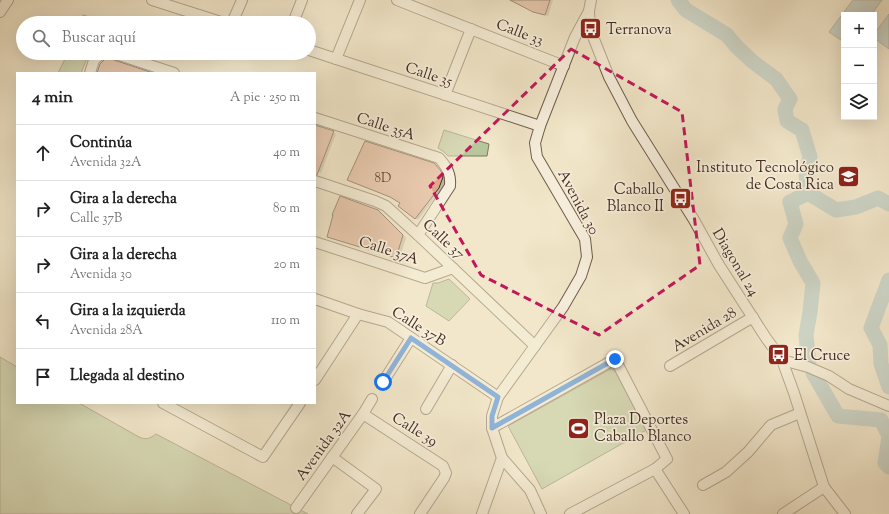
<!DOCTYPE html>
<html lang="es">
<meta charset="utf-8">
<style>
body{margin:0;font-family:"Sorts Mill Goudy",serif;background:#f2f2f2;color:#222}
.controls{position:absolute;right:12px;top:12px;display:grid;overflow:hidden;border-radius:0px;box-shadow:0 4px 16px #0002}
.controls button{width:36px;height:36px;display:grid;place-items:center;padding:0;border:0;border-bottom:1px solid #e0e0e0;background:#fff;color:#222;font:20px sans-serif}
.stop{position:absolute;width:12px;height:12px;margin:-9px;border:3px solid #1a73e8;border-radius:50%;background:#fff}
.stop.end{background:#1a73e8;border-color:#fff;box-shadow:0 1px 4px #0008}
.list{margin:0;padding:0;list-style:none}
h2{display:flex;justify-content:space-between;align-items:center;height:52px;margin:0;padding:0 16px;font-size:17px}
h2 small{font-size:13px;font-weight:400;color:#767676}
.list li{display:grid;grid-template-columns:26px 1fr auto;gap:12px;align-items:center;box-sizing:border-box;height:56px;padding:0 16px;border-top:1px solid #e0e0e0}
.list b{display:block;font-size:15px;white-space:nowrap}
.list p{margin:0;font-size:13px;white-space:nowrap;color:#767676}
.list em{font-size:13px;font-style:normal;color:#767676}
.icon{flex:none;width:22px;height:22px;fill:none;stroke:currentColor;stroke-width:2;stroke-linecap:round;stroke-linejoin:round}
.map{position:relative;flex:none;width:889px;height:514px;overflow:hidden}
.search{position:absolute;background:#fff;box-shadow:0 4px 16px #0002;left:16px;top:16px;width:300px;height:44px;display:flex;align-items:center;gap:10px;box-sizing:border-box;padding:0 14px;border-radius:22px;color:#767676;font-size:15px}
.panel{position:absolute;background:#fff;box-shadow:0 4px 16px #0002;left:16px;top:72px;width:300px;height:332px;border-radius:0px}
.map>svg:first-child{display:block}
.green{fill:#b5c79b;stroke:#7c7a5d}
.water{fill:#9fbec0;stroke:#7a8480}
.shadow{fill:#0003}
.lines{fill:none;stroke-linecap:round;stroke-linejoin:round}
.river{stroke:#9fbec0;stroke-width:15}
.building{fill:#dea78e;stroke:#432d1f}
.minor-casing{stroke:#6f5c4a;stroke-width:12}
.minor{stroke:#f7efdd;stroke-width:10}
.route{stroke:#1a73e8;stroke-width:5}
.marked{fill:none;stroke:#c2185b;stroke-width:3;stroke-dasharray:8 5;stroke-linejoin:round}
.labels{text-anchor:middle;stroke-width:3.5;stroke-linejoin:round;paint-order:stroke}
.number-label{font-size:13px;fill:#6a4c3b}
.poi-label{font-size:15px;fill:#432d1f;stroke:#f7efdd;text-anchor:start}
.street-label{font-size:15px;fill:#432d1f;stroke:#f7efdd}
</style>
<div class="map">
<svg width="889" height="514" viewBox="0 0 889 514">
<rect width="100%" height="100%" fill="#f2e7ca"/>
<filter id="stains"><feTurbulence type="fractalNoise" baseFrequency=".005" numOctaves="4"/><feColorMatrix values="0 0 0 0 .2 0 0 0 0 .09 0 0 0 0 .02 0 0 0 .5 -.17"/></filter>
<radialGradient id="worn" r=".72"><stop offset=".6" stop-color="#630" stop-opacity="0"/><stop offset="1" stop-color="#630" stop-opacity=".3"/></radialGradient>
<!-- green -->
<g class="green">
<path d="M83,15L109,23H81Z"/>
<path d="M68,53H89L81,73H58Z"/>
<path d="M444,130L489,144L487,156H448L444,152L438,148Z"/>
<path d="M449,279L470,299L449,321L426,306L433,283H438Z"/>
<path d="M0,357L17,367V403H79L139,437C146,440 149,439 156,434L308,514H0Z"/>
<path d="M614,367L648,429L542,489L508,426Z"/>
</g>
<!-- water -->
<g class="water">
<path d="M853,0H882L871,15H844V42L829,32Z"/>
<path d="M889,14V49L874,38V34Z"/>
</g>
<!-- shadow -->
<g class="shadow">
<path d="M508,0H553L548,16L537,13L518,3L517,4Z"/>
<path d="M315,126L336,134L321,173L315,170Z"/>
<path d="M434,164L442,171L446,180L442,189L418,220L415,218Z"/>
<path d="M378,210L406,238L399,259L331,238Z"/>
</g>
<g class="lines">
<!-- river -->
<g class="river">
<path d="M678,0L686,10L727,35L736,46L752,61L776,79L790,99L785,109L787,121L802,130L810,157L806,174L808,193L836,210L856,207L878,198L889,204"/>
<path d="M808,193L790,202L796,224L790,238L800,261L813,283L810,312L806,335L809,365"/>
<path d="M889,280L871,328L880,345L881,364L889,387"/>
<path d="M813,373L838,416L881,420L889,436L885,463L889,467"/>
</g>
</g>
<!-- building -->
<g class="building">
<path d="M510,0H550L545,15L533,12Z"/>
<path d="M107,57L111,59L153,73H97L100,64Z"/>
<path d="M315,125L334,131L317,175H315Z"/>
<path d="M365,141L434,163L441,171L443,177L439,188L415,219L398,206L400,203L390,197L347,180Z"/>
<path d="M340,196L378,210L403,235L396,258L327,237L333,215H332Z"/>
</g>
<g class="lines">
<defs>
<g id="minor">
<path d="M152,0L224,23"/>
<path d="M397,0L564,66"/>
<path d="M591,0L589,11L590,29L609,77L632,121L694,220L719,265L766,338L782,360L794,393L824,487L845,514"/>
<path d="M0,12L8,0"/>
<path d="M232,23L242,0"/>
<path d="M293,23L302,0"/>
<path d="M309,50L540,126"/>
<path d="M113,53L174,73"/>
<path d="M336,59L360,0"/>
<path d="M90,73L94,60L102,53"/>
<path d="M445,95L471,29"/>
<path d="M315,118L439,158C447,167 451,174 450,186L418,235"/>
<path d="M315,181L375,201L386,206L418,235L535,346"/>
<path d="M315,242L425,278L453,268"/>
<path d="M315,299L358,314L388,322L498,397"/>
<path d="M782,360L808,367L829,376L849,389L889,406"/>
<path d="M670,366L753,317"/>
<path d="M315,380L358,314"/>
<path d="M383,382L411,338"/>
<path d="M163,403L263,457L300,403"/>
<path d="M426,409L452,365"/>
<path d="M363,414L443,466L446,473L444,478L420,514"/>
<path d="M492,428L615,359L667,459L655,469L570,514"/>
<path d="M332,457L376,489L357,514"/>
<path d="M655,469L684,514"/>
<path d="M703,485L726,472L748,452L771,425L800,413"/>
<path d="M296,508L363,414L372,399"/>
<path d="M482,514L502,458"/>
<path d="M541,514L530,490L502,458L492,428V416L498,397L563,307L581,276L587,257L585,239L537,157L535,143L540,126L575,37L589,11"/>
<path d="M783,514L824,487"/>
</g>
</defs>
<!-- minor casing -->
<use href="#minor" class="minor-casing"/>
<!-- minor -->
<use href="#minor" class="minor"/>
</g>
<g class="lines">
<!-- route -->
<path class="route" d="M383,382L411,338L498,397L492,416V428L615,359"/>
</g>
<!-- marked area -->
<path d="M0 0H889V514H0ZM571,49L682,112L700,265L599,335L481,275L430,186Z" fill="#f2e7ca" fill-opacity=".55" fill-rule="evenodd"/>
<path class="marked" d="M571,49L682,112L700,265L599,335L481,275L430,186Z"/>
<!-- icons -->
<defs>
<symbol id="bus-square" viewBox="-11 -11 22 22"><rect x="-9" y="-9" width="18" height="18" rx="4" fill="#8f2418" stroke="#f7efdd"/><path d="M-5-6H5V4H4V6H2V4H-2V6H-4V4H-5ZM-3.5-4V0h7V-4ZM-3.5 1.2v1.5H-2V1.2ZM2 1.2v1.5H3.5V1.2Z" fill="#fff"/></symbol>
<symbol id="university-square" viewBox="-11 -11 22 22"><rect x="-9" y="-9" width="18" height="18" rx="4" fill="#8f2418" stroke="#f7efdd"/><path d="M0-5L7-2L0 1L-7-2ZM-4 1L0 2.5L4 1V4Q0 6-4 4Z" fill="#fff"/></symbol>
<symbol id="stadium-square" viewBox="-11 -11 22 22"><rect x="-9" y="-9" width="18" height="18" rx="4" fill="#8f2418" stroke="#f7efdd"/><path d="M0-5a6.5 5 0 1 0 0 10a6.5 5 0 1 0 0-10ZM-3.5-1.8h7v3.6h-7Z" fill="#fff"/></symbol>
</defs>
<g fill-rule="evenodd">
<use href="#bus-square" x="578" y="16" width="25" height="25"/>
<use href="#university-square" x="836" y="164" width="25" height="25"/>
<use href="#bus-square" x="668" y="186" width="25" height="25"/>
<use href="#bus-square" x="766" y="342" width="25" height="25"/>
<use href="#stadium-square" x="566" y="416" width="25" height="25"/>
</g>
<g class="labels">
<!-- number labels -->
<g class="number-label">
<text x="383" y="182">8D</text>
</g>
<!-- poi labels -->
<g class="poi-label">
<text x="606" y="34">Terranova</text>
<text x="834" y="172" text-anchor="end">Instituto Tecnológico<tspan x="834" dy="17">de Costa Rica</tspan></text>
<text x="664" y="194" text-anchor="end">Caballo<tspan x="664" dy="17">Blanco II</tspan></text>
<text x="794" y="360">El Cruce</text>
<text x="594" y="424">Plaza Deportes<tspan x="594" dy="17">Caballo Blanco</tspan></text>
</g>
<!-- street labels -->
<g class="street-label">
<text transform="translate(520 32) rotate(21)" y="5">Calle 33</text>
<text transform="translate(429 74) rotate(18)" y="5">Calle 35</text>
<text transform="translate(386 126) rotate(18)" y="5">Calle 35A</text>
<text transform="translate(579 202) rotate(62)" y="5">Avenida 30</text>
<text transform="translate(444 239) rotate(43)" y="5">Calle 37</text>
<text transform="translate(389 250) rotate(18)" y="5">Calle 37A</text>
<text transform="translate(736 262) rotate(59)" y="5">Diagonal 24</text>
<text transform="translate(419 326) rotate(32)" y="5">Calle 37B</text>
<text transform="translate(704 329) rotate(-31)" y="5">Avenida 28</text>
<text transform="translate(415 429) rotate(32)" y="5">Calle 39</text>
<text transform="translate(323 445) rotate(-54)" y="5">Avenida 32A</text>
</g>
</g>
<rect width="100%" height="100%" filter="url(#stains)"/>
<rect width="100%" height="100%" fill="url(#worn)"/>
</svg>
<div class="controls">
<button>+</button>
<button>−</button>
<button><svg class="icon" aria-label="layers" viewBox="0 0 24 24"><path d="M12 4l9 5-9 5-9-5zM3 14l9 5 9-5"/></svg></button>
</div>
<div class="stop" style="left:383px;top:382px"></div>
<div class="stop end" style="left:615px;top:359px"></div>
<div class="search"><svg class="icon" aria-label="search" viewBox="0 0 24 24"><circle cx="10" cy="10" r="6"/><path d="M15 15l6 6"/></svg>Buscar aquí</div>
<section class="panel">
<h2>4 min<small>A pie · 250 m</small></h2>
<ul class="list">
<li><svg class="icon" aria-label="ahead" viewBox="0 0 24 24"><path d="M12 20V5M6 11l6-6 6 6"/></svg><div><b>Continúa</b><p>Avenida 32A</p></div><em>40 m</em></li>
<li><svg class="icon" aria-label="right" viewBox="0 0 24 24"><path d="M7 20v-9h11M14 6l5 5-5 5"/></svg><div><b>Gira a la derecha</b><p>Calle 37B</p></div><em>80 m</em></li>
<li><svg class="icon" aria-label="right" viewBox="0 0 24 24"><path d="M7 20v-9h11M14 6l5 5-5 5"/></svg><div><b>Gira a la derecha</b><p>Avenida 30</p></div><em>20 m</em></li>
<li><svg class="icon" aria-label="left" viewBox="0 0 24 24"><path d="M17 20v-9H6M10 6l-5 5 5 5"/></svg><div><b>Gira a la izquierda</b><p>Avenida 28A</p></div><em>110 m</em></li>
<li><svg class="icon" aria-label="arrive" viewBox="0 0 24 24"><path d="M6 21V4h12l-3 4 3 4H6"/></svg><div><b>Llegada al destino</b></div></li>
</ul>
</section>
</div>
